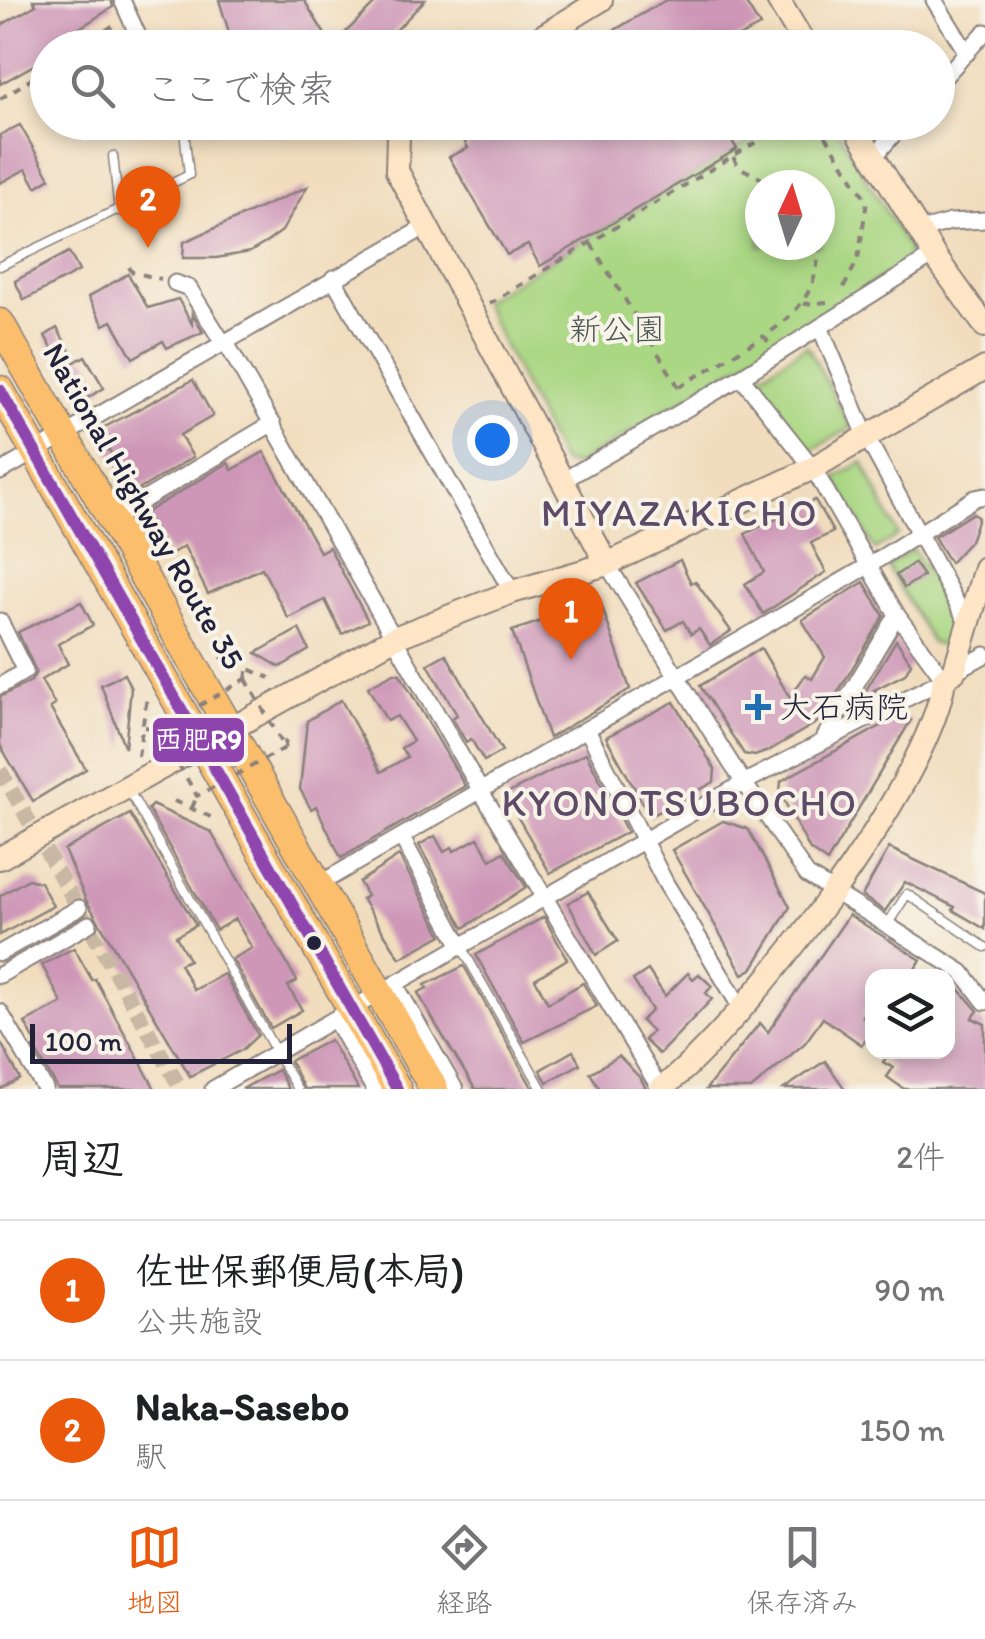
<!DOCTYPE html>
<html lang="ja">
<meta charset="utf-8">
<style>
body{margin:0;font-family:Itim,"Klee One",sans-serif;background:#f6f6f6;color:#202124}
.controls{position:absolute;right:30px;bottom:30px;display:grid;overflow:hidden;border-radius:20px;box-shadow:0 5px 15px #0003}
.controls button{width:90px;height:90px;display:grid;place-items:center;padding:0;border:0;border-bottom:2px solid #e0e0e0;background:#fff;color:#202124;font:50px sans-serif}
.compass{position:absolute;left:745px;top:170px;width:90px;height:90px;border-radius:50%;background:#fff;box-shadow:0 5px 15px #0003;rotate:4deg}
.scale{position:absolute;left:30px;bottom:25px;width:262px;box-sizing:border-box;padding-left:10px;border:5px solid #22223b;border-top:0;font-size:28px;line-height:35px;white-space:nowrap;color:#22223b;-webkit-text-stroke:8px #f7f3e8;paint-order:stroke}
.you{position:absolute;left:492px;top:440px;width:35px;height:35px;margin:-25px;border:8px solid #fff;border-radius:50%;background:#1a73e8;box-shadow:0 0 0 15px #1a73e833}
.badge{display:grid;place-items:center;width:65px;height:65px;border-radius:50%;background:#ea580c;color:#fff;font-size:32px;font-weight:700}
.pin{position:absolute;translate:-50% -82px;filter:drop-shadow(0 2px 5px #0008)}
.pin::after{content:'';position:absolute;top:52px;width:35px;height:30px;background:inherit;clip-path:polygon(0 0,100% 0,50% 100%)}
.list{margin:0;padding:0;list-style:none}
h2{display:flex;justify-content:space-between;align-items:center;height:130px;margin:0;padding:0 40px;font-size:42px}
h2 small{font-size:32px;font-weight:400;color:#757577}
.list li{display:grid;grid-template-columns:65px 1fr auto;gap:30px;align-items:center;box-sizing:border-box;height:140px;padding:0 40px;border-top:2px solid #e0e0e0}
.list b{display:block;font-size:38px;white-space:nowrap}
.list p{margin:0;font-size:32px;white-space:nowrap;color:#757577}
.list em{font-size:32px;font-style:normal;color:#757577}
.icon{flex:none;width:55px;height:55px;fill:none;stroke:currentColor;stroke-width:2;stroke-linecap:round;stroke-linejoin:round}
.map{position:relative;flex:none;width:985px;height:1089px;overflow:hidden}
.search{position:absolute;background:#fff;box-shadow:0 5px 15px #0003;left:30px;right:30px;top:30px;height:110px;display:flex;align-items:center;gap:25px;box-sizing:border-box;padding:0 35px;border-radius:55px;color:#757577;font-size:38px}
.sheet{height:410px;background:#fff}
nav{display:flex;justify-content:space-around;align-items:center;box-sizing:border-box;height:140px;border-top:2px solid #e0e0e0;background:#fff;font-size:28px;color:#757577}
nav a{display:grid;justify-items:center;gap:5px}
nav .on{color:#ea580c}
.map>svg:first-child{display:block}
.green{fill:#aad783;stroke:#667c5f;stroke-width:2.5;fill-rule:evenodd}
.building{fill:#ce97b8}
.lines{fill:none;stroke-linecap:round;stroke-linejoin:round}
.street-tunnel{stroke:#c8b8a3;stroke-width:15;stroke-dasharray:15 8;stroke-linecap:butt}
.lane-casing{stroke:#8a807c;stroke-width:11}
.street-casing{stroke:#8a807c;stroke-width:19}
.secondary-casing{stroke:#8a807c;stroke-width:26}
.highway-casing{stroke:#8a807c;stroke-width:31}
.path{stroke:#8a807c;stroke-width:4;stroke-dasharray:8 8;stroke-linecap:butt}
.lane{stroke:#fff;stroke-width:8}
.street{stroke:#fff;stroke-width:15}
.secondary{stroke:#fde5c5;stroke-width:22}
.highway{stroke:#fabe6d;stroke-width:28}
.path-bridge{stroke:#8a807c;stroke-width:4;stroke-dasharray:8 8;stroke-linecap:butt}
.bus-1-casing{stroke:#f7f3e8;stroke-width:20}
.bus-1{stroke:#8e44ad;stroke-width:12}
.poi-dot{fill:#1f6fb2;stroke:#f7f3e8;stroke-width:4}
.bus-dot{fill:#22223b;stroke:#f7f3e8;stroke-width:4}
.labels{text-anchor:middle;stroke-width:8;stroke-linejoin:round;paint-order:stroke}
.park-label{font-size:32px;fill:#4b5851;stroke:#f7f3e8}
.street-label{font-size:32px;fill:#22223b;stroke:#f7f3e8}
.poi-label{font-size:32px;fill:#22223b;stroke:#f7f3e8;text-anchor:start}
.quarter-label{font-size:38px;letter-spacing:2.5px;fill:#5e4b67;stroke:#f7f3e8}
.line-badge{stroke:#f7f3e8;stroke-width:4}
.badge-label{font-size:28px;text-anchor:middle;font-weight:bold;fill:#fff}
</style>
<div class="map">
<svg width="985" height="1089" viewBox="0 0 985 1089">
<rect width="100%" height="100%" fill="#f7f3e8"/>
<filter id="ink" filterUnits="userSpaceOnUse"><feTurbulence type="fractalNoise" baseFrequency=".01" numOctaves="2"/><feDisplacementMap in="SourceGraphic" scale="20" xChannelSelector="R" yChannelSelector="G"/><feConvolveMatrix kernelMatrix="1 2 1 2 8 2 1 2 1" color-interpolation-filters="sRGB"/></filter>
<filter id="wash" filterUnits="userSpaceOnUse"><feTurbulence type="fractalNoise" baseFrequency=".0048" numOctaves="4" result="noise"/><feDisplacementMap in="SourceGraphic" scale="40" xChannelSelector="R" yChannelSelector="G"/><feGaussianBlur stdDeviation="2.25" result="paint"/><feColorMatrix in="noise" values="0 0 0 0 0 0 0 0 0 0 0 0 0 0 0 0 0 1.4 0 .05"/><feComposite in="paint" operator="in"/></filter>
<g filter="url(#wash)">
<rect width="100%" height="100%" fill="#f1ddbd"/>
<!-- green -->
<g class="green">
<path d="M780,123H833L909,250L907,263L575,466L561,462L482,301ZM760,185H820V245H760Z"/>
<path d="M807,345L851,428L808,452L756,378Z"/>
<path d="M863,462L898,535L875,550L835,478Z"/>
<path d="M913,549C927,574 968,621 945,647L932,643L887,566Z"/>
</g>
<g id="blocks">
<!-- building -->
<g class="building">
<path d="M33,0H111L113,7L48,48V57L0,84V26L36,5Z"/>
<path d="M219,0H304L329,41L320,48H234Z"/>
<path d="M378,0H425L379,48H346L338,40Z"/>
<path d="M666,0H744L760,26L717,48H584Z"/>
<path d="M454,122H721L737,149L540,266L528,245L507,255L449,157L468,148Z"/>
<path d="M20,125L50,178L36,187L26,169L0,183V135Z"/>
<path d="M307,187L282,231L267,242L250,252L216,258H183L184,242Z"/>
<path d="M69,252L79,271L24,300L15,281Z"/>
<path d="M128,274L148,308L178,299L192,324V314L203,332L167,348L163,341L133,358L112,321L104,325L88,297Z"/>
<path d="M57,328L71,353L59,360L45,336Z"/>
<path d="M85,356L104,388L84,400L65,368Z"/>
<path d="M193,380L213,416L180,435L193,457L135,492L103,440L105,427Z"/>
<path d="M264,452L320,552L329,547L368,621L342,634L325,600L288,618L262,568L208,594L184,546L169,555L145,513L228,463L232,470Z"/>
<path d="M815,500L833,532L811,543L826,572L763,614L745,584L764,572L745,534Z"/>
<path d="M973,513L978,518L970,541L950,563L934,537Z"/>
<path d="M680,560L691,583L695,581L731,631L710,645L699,629L691,634L683,621L667,630L636,583Z"/>
<path d="M914,563L923,576L904,588L896,575Z"/>
<path d="M864,582L884,616L821,720L768,751L755,756L744,754L700,686L761,648L790,698L805,675L812,679L825,657L802,620Z"/>
<path d="M600,601L630,689L549,738L512,631Z"/>
<path d="M81,602L93,625L58,644L68,664L41,680L55,705L50,708L86,769L33,801L0,745V697L31,681L36,672L18,632Z"/>
<path d="M299,629L309,650L280,667L256,653Z"/>
<path d="M896,640L911,663L905,674L874,690L878,692L857,705Z"/>
<path d="M446,654L502,751L484,761L471,739L466,742L452,718L457,715L428,664Z"/>
<path d="M394,673L400,674L465,786L341,858L316,806L311,809L300,789L307,721L341,700L381,772L407,757L401,748L413,741L397,716L387,721L368,687Z"/>
<path d="M124,674L131,688L125,748L101,685Z"/>
<path d="M674,702L715,769L714,782L650,816L606,737Z"/>
<path d="M901,715L911,720L827,862L810,850L780,793L781,781Z"/>
<path d="M586,753L627,832L550,873L505,795Z"/>
<path d="M152,805L211,832L297,981L288,986L302,1010L271,1028L232,959L252,948L235,919L216,930L148,809Z"/>
<path d="M130,814L196,925L176,936L189,960L180,964L194,990L224,974L258,1035L242,1050L190,1076L86,900L64,850Z"/>
<path d="M723,821L748,829L790,907L752,969L743,974L672,850Z"/>
<path d="M435,836L444,852L452,847L454,851L478,838L491,860L504,852L526,887L464,928L419,845Z"/>
<path d="M889,848L985,893V929L953,910L955,907L905,882L885,911L862,896Z"/>
<path d="M399,856L442,935L400,958L362,899L367,896L359,882Z"/>
<path d="M28,879L40,882L53,906L0,935V896Z"/>
<path d="M588,892L618,941L596,955L568,903Z"/>
<path d="M849,915L921,960L910,976H872V1000L862,1016L872,1023V1031L862,1045L823,1018L805,1043L751,1089H706L760,1023L768,1032Z"/>
<path d="M544,917L567,959L535,979L548,1003L583,983L597,1006L524,1042L476,955Z"/>
<path d="M74,948L92,980L95,979L155,1089H58L34,1048L38,1046L25,1023L62,1003L42,965Z"/>
<path d="M464,966L533,1089H475L438,1028L418,993L427,988L425,985Z"/>
<path d="M648,970L665,996L688,973L693,979L699,974L712,986L706,993L712,999L659,1054L644,1040L652,1032L641,1021L652,1010L633,980Z"/>
<path d="M948,976L978,1011L972,1018L985,1024V1089H904L887,1077L893,1068L883,1062L890,1052H948Z"/>
<path d="M330,1040L358,1089H304L290,1061Z"/>
<path d="M0,1041L20,1079L1,1089H0Z"/>
<path d="M573,1051L580,1064L547,1082L540,1070Z"/>
<path d="M619,1056L641,1079L646,1089H600L590,1073Z"/>
<path d="M825,1061L845,1089H784Z"/>
<path d="M278,1070L288,1089H242Z"/>
</g>
</g>
</g>
<g filter="url(#ink)">
<use href="#blocks" fill-opacity="0" stroke="#8a807c" stroke-width="2.5"/>
<g class="lines">
<!-- street-tunnel -->
<path class="street-tunnel" d="M0,770L181,1089"/>
<defs>
<g id="lane">
<path d="M113,156L119,211"/>
<path d="M0,266L189,175L185,139"/>
<path d="M128,789L297,1089"/>
<path d="M889,922L907,894L985,947"/>
<path d="M462,948L542,1089"/>
</g>
<g id="street">
<path d="M122,0L140,40"/>
<path d="M934,0L967,53"/>
<path d="M938,84L985,32"/>
<path d="M874,157L904,122"/>
<path d="M919,231L950,222L985,220"/>
<path d="M333,278L512,592"/>
<path d="M175,283L189,288L223,343"/>
<path d="M820,327L867,438L968,624"/>
<path d="M225,341L482,793L660,1089"/>
<path d="M0,472L425,227"/>
<path d="M562,481L741,377L934,255"/>
<path d="M112,519L273,423"/>
<path d="M607,564L732,765L807,875L962,972L985,1002"/>
<path d="M0,621L25,671L0,686"/>
<path d="M954,672L985,655"/>
<path d="M588,731L665,882L741,1008"/>
<path d="M825,736L897,615"/>
<path d="M402,838L462,948"/>
<path d="M321,883L868,566L975,498L985,496"/>
<path d="M0,953L79,908"/>
<path d="M0,975L89,924"/>
<path d="M395,984L455,1089"/>
<path d="M0,1012L45,1089"/>
<path d="M335,1020L374,1089"/>
<path d="M213,1089L747,781L944,679L897,615L813,468L741,377"/>
</g>
<g id="secondary">
<path d="M778,0L807,48"/>
<path d="M523,48L601,0"/>
<path d="M405,122L398,135L397,171L607,564"/>
<path d="M852,122L934,255L985,326"/>
<path d="M0,858L394,638L512,592L607,564L813,468L985,368"/>
<path d="M661,1089C744,1024 932,782 944,679L954,672L985,568"/>
</g>
<g id="highway">
<path d="M0,323L434,1089"/>
<path d="M0,390L397,1089"/>
</g>
</defs>
<!-- lane casing -->
<use href="#lane" class="lane-casing"/>
<!-- street casing -->
<use href="#street" class="street-casing"/>
<!-- secondary casing -->
<use href="#secondary" class="secondary-casing"/>
<!-- highway casing -->
<use href="#highway" class="highway-casing"/>
<!-- path -->
<g class="path">
<path d="M79,48L117,23"/>
<path d="M0,99L48,68"/>
<path d="M817,122L867,201L858,259L841,293"/>
<path d="M733,157L739,167L774,185"/>
<path d="M591,244L683,394"/>
<path d="M129,267L132,272L161,279"/>
<path d="M489,304L789,122"/>
<path d="M803,304L828,302"/>
<path d="M768,342L764,336C798,314 820,288 818,245"/>
<path d="M679,387L764,336"/>
<path d="M221,657L270,678"/>
<path d="M246,679L248,667"/>
<path d="M145,727L158,729"/>
<path d="M285,748L286,734"/>
<path d="M138,756L147,697"/>
<path d="M174,801L213,818"/>
<path d="M192,808L197,796"/>
</g>
<!-- lane -->
<use href="#lane" class="lane"/>
<!-- street -->
<use href="#street" class="street"/>
<!-- secondary -->
<use href="#secondary" class="secondary"/>
<!-- highway -->
<use href="#highway" class="highway"/>
<!-- path-bridge -->
<path class="path-bridge" d="M246,679L285,748L197,796L158,729Z"/>
<defs>
<path id="bus-1" d="M0,390L397,1089"/>
</defs>
<!-- bus-1 casing -->
<use href="#bus-1" class="bus-1-casing"/>
<!-- bus-1 -->
<use href="#bus-1" class="bus-1"/>
</g>
</g>
<!-- markers -->
<path class="poi-dot" d="M753 692h10v10h10v10h-10v10h-10v-10h-10v-10h10z"/>
<circle class="bus-dot" cx="314" cy="943" r="9"/>
<g class="labels">
<!-- park labels -->
<g class="park-label">
<text x="617" y="340">新公園</text>
</g>
<!-- street labels -->
<g class="street-label">
<text transform="translate(144 506) rotate(60)" y="11">National Highway Route 35</text>
</g>
<!-- poi labels -->
<g class="poi-label">
<text x="780" y="718">大石病院</text>
</g>
<!-- quarter labels -->
<g class="quarter-label">
<text x="680" y="526">MIYAZAKICHO</text>
<text x="680" y="816">KYONOTSUBOCHO</text>
</g>
</g>
<rect class="line-badge" x="151" y="716" width="95" height="48" rx="10" fill="#8e44ad"/>
<g class="badge-label">
<text x="198" y="749">西肥R9</text>
</g>
</svg>
<div class="controls">
<button><svg class="icon" aria-label="layers" viewBox="0 0 24 24"><path d="M12 4l9 5-9 5-9-5zM3 14l9 5 9-5"/></svg></button>
</div>
<svg class="compass" viewBox="-18 -18 36 36"><path d="M0-13l5 13h-10z" fill="#e53935"/><path d="M0 13l5-13h-10z" fill="#757577"/></svg>
<div class="scale">100 m</div>
<div class="you"></div>
<div class="pin badge" style="left:571px;top:660px">1</div>
<div class="pin badge" style="left:148px;top:248px">2</div>
<div class="search"><svg class="icon" aria-label="search" viewBox="0 0 24 24"><circle cx="10" cy="10" r="6"/><path d="M15 15l6 6"/></svg>ここで検索</div>
</div>
<section class="sheet">
<h2>周辺<small>2件</small></h2>
<ul class="list">
<li><span class="badge">1</span><div><b>佐世保郵便局(本局)</b><p>公共施設</p></div><em>90 m</em></li>
<li><span class="badge">2</span><div><b>Naka-Sasebo</b><p>駅</p></div><em>150 m</em></li>
</ul>
</section>
<nav>
<a class="on"><svg class="icon" aria-label="map" viewBox="0 0 24 24"><path d="M3 6l6-2 6 2 6-2v14l-6 2-6-2-6 2zM9 4v14M15 6v14"/></svg>地図</a>
<a><svg class="icon" aria-label="directions" viewBox="0 0 24 24"><path d="M12 3l9 9-9 9-9-9zM9 14v-3h6M13 9l2 2-2 2"/></svg>経路</a>
<a><svg class="icon" aria-label="saved" viewBox="0 0 24 24"><path d="M7 4h10v16l-5-4-5 4z"/></svg>保存済み</a>
</nav>
